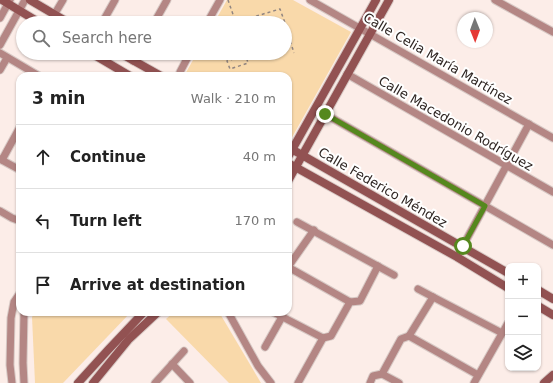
<!DOCTYPE html>
<meta charset="utf-8">
<style>
body{margin:0;font-family:"DejaVu Sans",sans-serif;background:#f6f6f6;color:#222}
.controls{position:absolute;right:12px;bottom:12px;display:grid;overflow:hidden;border-radius:8px;box-shadow:0 1px 3px #0004}
.controls button{width:36px;height:36px;display:grid;place-items:center;padding:0;border:0;border-bottom:1px solid #e0e0e0;background:#fff;color:#222;font:20px sans-serif}
.compass{position:absolute;left:457px;top:12px;width:36px;height:36px;border-radius:50%;background:#fff;box-shadow:0 1px 3px #0004;rotate:179deg}
.stop{position:absolute;width:12px;height:12px;margin:-9px;border:3px solid #55881e;border-radius:50%;background:#fff}
.stop.end{background:#55881e;border-color:#fff;box-shadow:0 1px 4px #0008}
.list{margin:0;padding:0;list-style:none}
h2{display:flex;justify-content:space-between;align-items:center;height:52px;margin:0;padding:0 16px;font-size:17px}
h2 small{font-size:13px;font-weight:400;color:#767676}
.list li{display:grid;grid-template-columns:26px 1fr auto;gap:12px;align-items:center;box-sizing:border-box;height:64px;padding:0 16px;border-top:1px solid #e0e0e0}
.list b{display:block;font-size:15px;white-space:nowrap}
.list em{font-size:13px;font-style:normal;color:#767676}
.icon{flex:none;width:22px;height:22px;fill:none;stroke:currentColor;stroke-width:2;stroke-linecap:round;stroke-linejoin:round}
.map{position:relative;flex:none;width:553px;height:383px;overflow:hidden}
.search{position:absolute;background:#fff;box-shadow:0 1px 3px #0004;left:16px;top:16px;width:276px;height:44px;display:flex;align-items:center;gap:10px;box-sizing:border-box;padding:0 14px;border-radius:22px;color:#767676;font-size:15px}
.panel{position:absolute;background:#fff;box-shadow:0 1px 3px #0004;left:16px;top:72px;width:276px;height:244px;border-radius:12px}
.map>svg:first-child{display:block}
.green{fill:#f9d9aa}
.lines{fill:none;stroke-linecap:round;stroke-linejoin:round}
.street-casing{stroke:#d7c9c5;stroke-width:9}
.secondary-casing{stroke:#d7c9c5;stroke-width:10}
.path{stroke:#918581;stroke-width:1.5;stroke-dasharray:3 3;stroke-linecap:butt}
.street{stroke:#b48684;stroke-width:7}
.secondary{stroke:#925252;stroke-width:8}
.route{stroke:#55881e;stroke-width:5}
.labels{text-anchor:middle;stroke-width:4;stroke-linejoin:round;paint-order:stroke}
.street-label{font-size:13px;fill:#2f2623;stroke:#fff}
</style>
<div class="map">
<svg width="553" height="383" viewBox="0 0 553 383">
<rect width="100%" height="100%" fill="#fcede8"/>
<!-- green -->
<g class="green">
<path d="M227,0H293L351,32L290,141L288,140V76H184L197,53H285V23H214Z"/>
<path d="M35,312H131L63,383H35L32,317Z"/>
<path d="M174,312H219L261,383H229L166,319Z"/>
</g>
<g class="lines">
<defs>
<g id="street">
<path d="M310,0L553,138"/>
<path d="M495,0L553,32"/>
<path d="M54,15L63,0"/>
<path d="M0,18L10,0"/>
<path d="M102,23L115,0"/>
<path d="M154,23L167,0"/>
<path d="M207,23L220,0"/>
<path d="M0,45L25,0"/>
<path d="M0,53L39,76"/>
<path d="M133,61L137,53"/>
<path d="M0,70L7,58"/>
<path d="M347,74L553,192"/>
<path d="M179,76L180,72L190,53"/>
<path d="M325,114L553,245"/>
<path d="M0,159L20,170"/>
<path d="M2,160L20,127"/>
<path d="M0,211L12,218L20,221"/>
<path d="M297,222L394,275"/>
<path d="M457,257L529,124"/>
<path d="M288,267L350,302"/>
<path d="M288,267L314,230"/>
<path d="M418,289L433,297L502,333"/>
<path d="M24,312L23,363L24,383"/>
<path d="M228,312L258,366L271,383"/>
<path d="M273,312L323,338L331,336L350,302L360,301L378,266"/>
<path d="M409,336L478,375"/>
<path d="M265,347L282,317"/>
<path d="M172,364L190,383"/>
<path d="M382,374L399,383"/>
<path d="M12,383L10,365L11,318L14,302L20,293"/>
<path d="M155,383L184,351"/>
<path d="M298,383L323,338"/>
<path d="M370,383L373,376L382,374L401,339L409,336L433,297"/>
<path d="M474,383L508,323"/>
</g>
<g id="secondary">
<path d="M2,0L40,23"/>
<path d="M30,0L69,23"/>
<path d="M91,53L130,76"/>
<path d="M120,53L161,76"/>
<path d="M288,147L508,273"/>
<path d="M288,157L376,0"/>
<path d="M288,163L457,257L508,288"/>
<path d="M288,181L389,0"/>
<path d="M538,290L553,299"/>
<path d="M538,306L553,315"/>
<path d="M78,383L108,350L144,312"/>
<path d="M93,383L129,339L158,312"/>
<path d="M544,383L553,375"/>
</g>
</defs>
<!-- street casing -->
<use href="#street" class="street-casing"/>
<!-- secondary casing -->
<use href="#secondary" class="secondary-casing"/>
<!-- path -->
<g class="path">
<path d="M228,0L236,23"/>
<path d="M233,23L280,9L285,23"/>
<path d="M285,24L294,53"/>
<path d="M245,53L248,63L230,69L227,61L245,55"/>
</g>
<!-- street -->
<use href="#street" class="street"/>
<!-- secondary -->
<use href="#secondary" class="secondary"/>
</g>
<g class="lines">
<!-- route -->
<path class="route" d="M325,114L485,206L463,246"/>
</g>
<g class="labels">
<!-- street labels -->
<g class="street-label">
<text transform="translate(438 58) rotate(30)" y="5">Calle Celia María Martínez</text>
<text transform="translate(456 123) rotate(30)" y="5">Calle Macedonio Rodríguez</text>
<text transform="translate(383 187) rotate(30)" y="5">Calle Federico Méndez</text>
</g>
</g>
</svg>
<div class="controls">
<button>+</button>
<button>−</button>
<button><svg class="icon" aria-label="layers" viewBox="0 0 24 24"><path d="M12 4l9 5-9 5-9-5zM3 14l9 5 9-5"/></svg></button>
</div>
<svg class="compass" viewBox="-18 -18 36 36"><path d="M0-13l5 13h-10z" fill="#e53935"/><path d="M0 13l5-13h-10z" fill="#767676"/></svg>
<div class="stop" style="left:463px;top:246px"></div>
<div class="stop end" style="left:325px;top:114px"></div>
<div class="search"><svg class="icon" aria-label="search" viewBox="0 0 24 24"><circle cx="10" cy="10" r="6"/><path d="M15 15l6 6"/></svg>Search here</div>
<section class="panel">
<h2>3 min<small>Walk · 210 m</small></h2>
<ul class="list">
<li><svg class="icon" aria-label="ahead" viewBox="0 0 24 24"><path d="M12 20V5M6 11l6-6 6 6"/></svg><div><b>Continue</b></div><em>40 m</em></li>
<li><svg class="icon" aria-label="left" viewBox="0 0 24 24"><path d="M17 20v-9H6M10 6l-5 5 5 5"/></svg><div><b>Turn left</b></div><em>170 m</em></li>
<li><svg class="icon" aria-label="arrive" viewBox="0 0 24 24"><path d="M6 21V4h12l-3 4 3 4H6"/></svg><div><b>Arrive at destination</b></div></li>
</ul>
</section>
</div>
